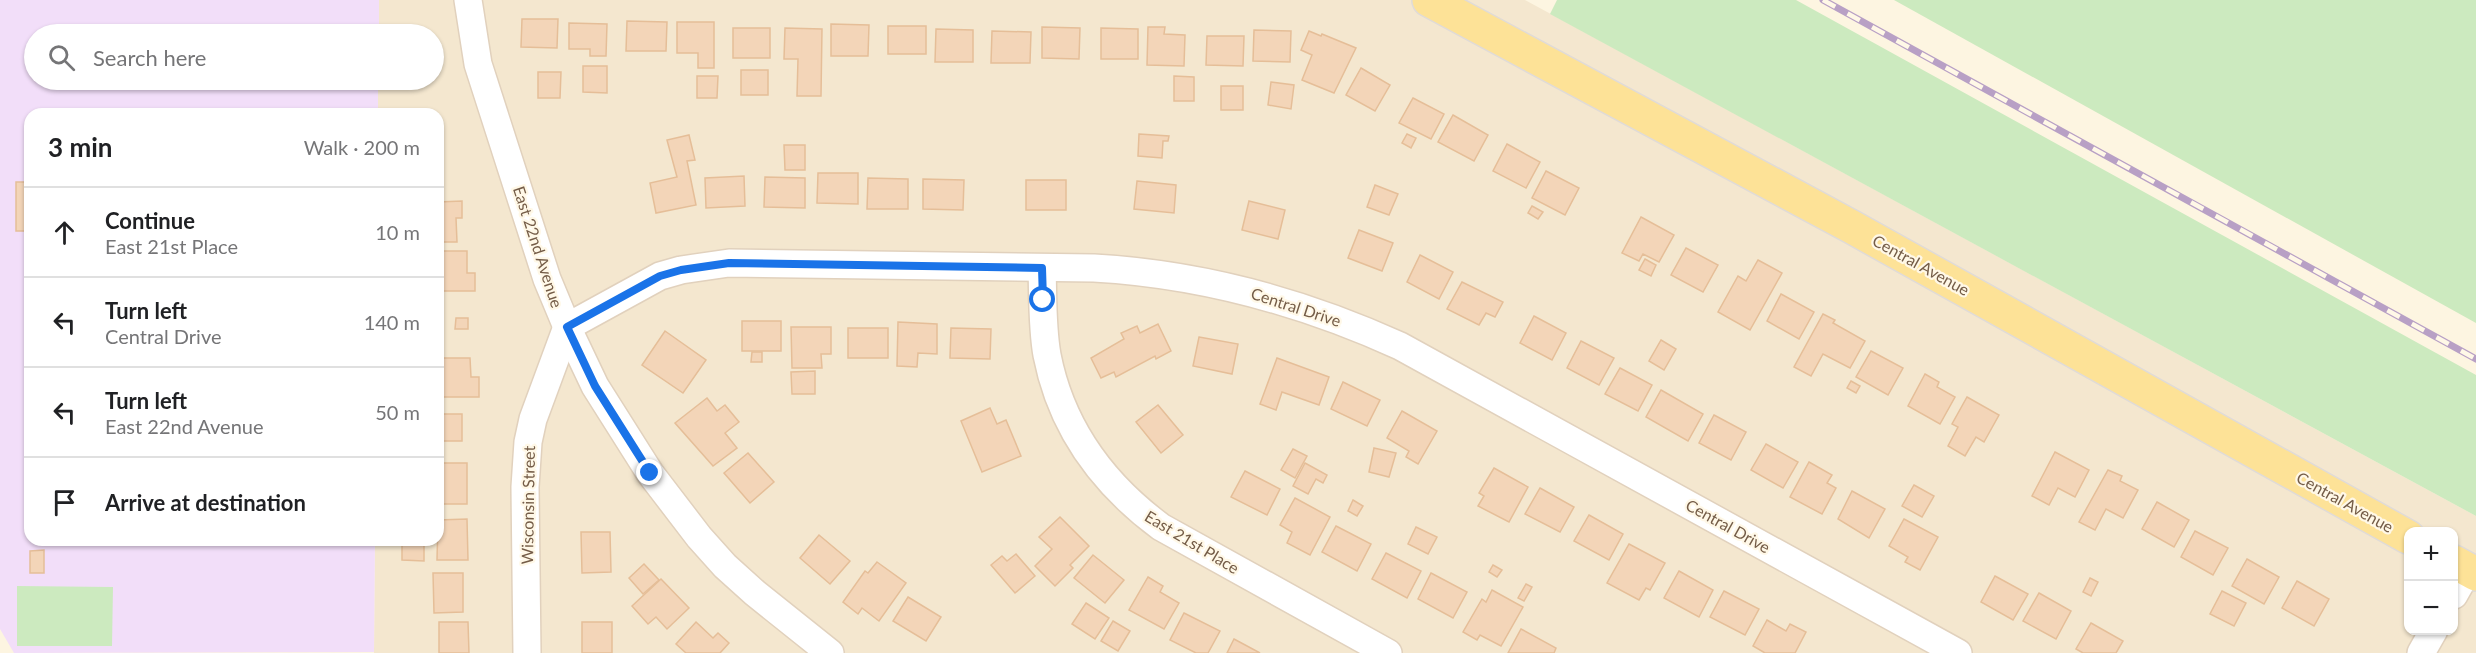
<!DOCTYPE html>
<meta charset="utf-8">
<style>
body{margin:0;font-family:Lato,sans-serif;background:#f2f2f2;color:#202124}
.controls{position:absolute;right:18px;bottom:18px;display:grid;overflow:hidden;border-radius:12px;box-shadow:0 2px 4px #0004}
.controls button{width:54px;height:54px;display:grid;place-items:center;padding:0;border:0;border-bottom:2px solid #e0e0e0;background:#fff;color:#202124;font:30px sans-serif}
.stop{position:absolute;width:18px;height:18px;margin:-14px;border:4px solid #1a73e8;border-radius:50%;background:#fff}
.stop.end{background:#1a73e8;border-color:#fff;box-shadow:0 2px 6px #0008}
.list{margin:0;padding:0;list-style:none}
h2{display:flex;justify-content:space-between;align-items:center;height:78px;margin:0;padding:0 24px;font-size:26px}
h2 small{font-size:20px;font-weight:400;color:#757577}
.list li{display:grid;grid-template-columns:39px 1fr auto;gap:18px;align-items:center;box-sizing:border-box;height:90px;padding:0 24px;border-top:2px solid #e0e0e0}
.list b{display:block;font-size:22px;white-space:nowrap}
.list p{margin:0;font-size:20px;white-space:nowrap;color:#757577}
.list em{font-size:20px;font-style:normal;color:#757577}
.icon{flex:none;width:33px;height:33px;fill:none;stroke:currentColor;stroke-width:2;stroke-linecap:round;stroke-linejoin:round}
.map{position:relative;flex:none;width:2476px;height:653px;overflow:hidden}
.search{position:absolute;background:#fff;box-shadow:0 2px 4px #0004;left:24px;top:24px;width:420px;height:66px;display:flex;align-items:center;gap:15px;box-sizing:border-box;padding:0 21px;border-radius:33px;color:#757577;font-size:22px}
.panel{position:absolute;background:#fff;box-shadow:0 2px 4px #0004;left:24px;top:108px;width:420px;height:438px;border-radius:18px}
.map>svg:first-child{display:block}
.residential{fill:#f4e7cf;fill-rule:evenodd}
.education{fill:#f2def9}
.green{fill:#cceabf}
.building{fill:#f3d5b8;stroke:#e5be98;stroke-width:1.5}
.lines{fill:none;stroke-linecap:round;stroke-linejoin:round}
.minor-casing{stroke:#e1d1bd;stroke-width:30}
.major-casing{stroke:#e0dbd7;stroke-width:36}
.minor{stroke:#fff;stroke-width:27}
.major{stroke:#fde297;stroke-width:33}
.rail-casing{stroke:#b8a0c5;stroke-width:7}
.rail{stroke:#fff8e7;stroke-width:4.5;stroke-dasharray:14;stroke-linecap:butt}
.route{stroke:#1a73e8;stroke-width:8}
.labels{text-anchor:middle;stroke-width:4.5;stroke-linejoin:round;paint-order:stroke}
.street-label{font-size:16px;fill:#745c47;stroke:#fff8e7}
</style>
<div class="map">
<svg width="2476" height="653" viewBox="0 0 2476 653">
<rect width="100%" height="100%" fill="#fdf5e1"/>
<!-- residential -->
<path class="residential" d="M379,0H1525L2476,516V653H374L375,540H438V114H378V80H434V34H379ZM2408,532H2454V630H2408Z"/>
<!-- education -->
<path class="education" d="M0,0H379V34H34V80H378V114H30V540H375L374,652L14,653L0,629Z"/>
<!-- green -->
<g class="green">
<path d="M1557,0H1796L2476,375V516L1550,14Z"/>
<path d="M1894,0H2476V323Z"/>
<path d="M17,586L113,587L112,646H17Z"/>
</g>
<!-- building -->
<g class="building">
<path d="M522,19H558L557,48L521,47Z"/>
<path d="M627,21L667,22L666,51H626Z"/>
<path d="M677,22H714V68H698V53H677Z"/>
<path d="M569,23L607,24L606,56H590V49H569Z"/>
<path d="M831,24L869,25L868,56H831Z"/>
<rect x="888" y="26" width="38" height="28"/>
<path d="M1042,27L1080,28L1079,59L1042,58Z"/>
<path d="M1148,27H1165L1164,34L1185,35L1184,66L1147,65Z"/>
<rect x="733" y="28" width="37" height="30"/>
<path d="M785,28L822,29L821,96H797L798,59H784Z"/>
<path d="M1101,28L1138,29V59H1101Z"/>
<path d="M936,29L973,30V62H935Z"/>
<path d="M1254,30L1291,31L1290,62L1253,61Z"/>
<path d="M992,31L1031,32L1030,63H991Z"/>
<path d="M1309,31L1321,36L1322,34L1356,48L1334,93L1302,80L1312,55L1301,50Z"/>
<path d="M1207,36H1244L1243,66L1206,65Z"/>
<path d="M583,66H607V93L583,92Z"/>
<path d="M1361,68L1390,85L1375,111L1346,95Z"/>
<rect x="741" y="70" width="27" height="25"/>
<path d="M538,72H561L560,98H538Z"/>
<path d="M697,76H718L717,98H697Z"/>
<path d="M1174,76L1194,77V101H1174Z"/>
<path d="M1271,82L1294,85L1291,109L1268,105Z"/>
<rect x="1221" y="86" width="22" height="24"/>
<path d="M1413,98L1444,114L1431,139L1399,123Z"/>
<path d="M1453,115L1488,135L1474,161L1438,142Z"/>
<path d="M1139,134L1169,136L1168,141H1163L1162,158L1138,156Z"/>
<path d="M1407,134L1416,138L1411,148L1402,143Z"/>
<path d="M689,135L695,160L687,161L696,205L656,213L650,183L677,177L667,140Z"/>
<rect x="438" y="137" width="3" height="39"/>
<path d="M1507,144L1540,162L1526,188L1493,171Z"/>
<path d="M784,145H805V170H785Z"/>
<path d="M1546,171L1579,188L1565,215L1532,198Z"/>
<path d="M818,173H858V204L817,203Z"/>
<path d="M744,176L745,206L706,208L705,178Z"/>
<path d="M765,177L805,178V208L764,207Z"/>
<path d="M868,178L908,179V209H867Z"/>
<path d="M923,179L964,180L963,210L923,209Z"/>
<rect x="1026" y="180" width="40" height="30"/>
<path d="M1137,181L1176,185L1174,213L1134,209Z"/>
<path d="M16,182H30V467H25L29,231H16Z"/>
<path d="M1375,185L1398,194L1389,215L1367,207Z"/>
<path d="M462,201V218H456L457,242H438V202Z"/>
<path d="M1249,201L1285,210L1278,239L1242,230Z"/>
<path d="M1532,206L1543,212L1538,219L1528,213Z"/>
<path d="M1641,217L1674,235L1659,262L1643,254L1639,261L1622,253Z"/>
<path d="M1359,230L1393,243L1382,271L1348,258Z"/>
<path d="M1686,248L1718,265L1703,292L1671,275Z"/>
<path d="M438,251H467V273H475V291H438Z"/>
<path d="M1420,255L1453,272L1439,299L1407,282Z"/>
<path d="M1645,259L1656,265L1651,276L1639,270Z"/>
<path d="M1758,260L1782,273L1750,330L1718,312L1738,276L1746,281Z"/>
<path d="M1462,282L1503,302L1495,317L1486,313L1479,325L1447,309Z"/>
<path d="M1781,294L1814,312L1799,339L1767,321Z"/>
<path d="M1823,314L1835,320L1833,323L1865,341L1850,368L1823,354L1811,376L1794,367Z"/>
<path d="M1534,316L1566,333L1552,360L1520,343Z"/>
<path d="M456,318H468V329H455Z"/>
<rect x="742" y="321" width="39" height="30"/>
<path d="M898,322L937,324V354L918,353L917,367L897,366Z"/>
<path d="M1158,324L1171,351L1156,359L1155,356L1116,377L1114,372L1101,378L1091,358L1124,339L1121,333L1137,326L1140,333Z"/>
<path d="M791,327H831V354H821L822,368H792Z"/>
<rect x="848" y="328" width="40" height="30"/>
<path d="M951,328L991,329L990,359L950,358Z"/>
<path d="M665,331L706,360L683,393L642,365Z"/>
<path d="M1199,337L1238,344L1232,374L1193,366Z"/>
<path d="M1661,340L1676,349L1664,370L1649,361Z"/>
<path d="M1581,341L1614,358L1599,385L1567,368Z"/>
<path d="M1871,351L1903,368L1888,395L1856,377Z"/>
<path d="M752,352H762V362H751Z"/>
<path d="M441,358H470L471,377H479V397H441Z"/>
<path d="M1277,358L1329,377L1319,405L1282,392L1276,410L1260,404Z"/>
<path d="M1620,368L1652,385L1638,411L1605,394Z"/>
<path d="M815,371V394H792L791,372Z"/>
<path d="M1925,374L1939,382L1937,387L1955,397L1940,424L1908,406Z"/>
<path d="M1851,381L1860,386L1856,393L1847,388Z"/>
<path d="M1343,382L1380,400L1367,426L1331,409Z"/>
<path d="M1661,390L1703,414L1688,441L1646,417Z"/>
<path d="M1967,397L1999,415L1984,442L1976,437L1965,456L1948,446L1958,427L1952,424Z"/>
<path d="M707,398L717,411L725,405L739,422L725,433L737,448L713,466L675,423Z"/>
<path d="M1158,405L1183,435L1161,453L1136,422Z"/>
<path d="M990,408L997,424L1006,420L1021,456L982,472L961,421Z"/>
<path d="M1402,411L1437,431L1418,464L1406,457L1409,451L1387,438Z"/>
<rect x="438" y="414" width="24" height="27"/>
<path d="M1714,415L1746,432L1731,460L1699,443Z"/>
<path d="M1766,444L1798,462L1783,488L1751,470Z"/>
<path d="M1374,448L1396,453L1389,477L1369,472Z"/>
<path d="M1293,449L1307,456L1295,478L1281,470Z"/>
<path d="M2055,452L2089,470L2075,497L2058,488L2049,505L2032,496Z"/>
<path d="M748,453L774,482L750,503L724,473Z"/>
<path d="M1809,462L1832,475L1827,483L1836,488L1822,514L1790,497Z"/>
<rect x="438" y="463" width="29" height="41"/>
<path d="M1305,463L1327,475L1323,483L1316,479L1308,494L1293,486Z"/>
<path d="M1494,468L1528,487L1509,522L1478,506L1484,496L1479,493Z"/>
<path d="M2108,470L2122,476L2120,481L2138,490L2123,518L2106,509L2095,530L2079,522Z"/>
<path d="M1245,471L1280,489L1267,515L1231,497Z"/>
<path d="M1914,485L1934,496L1922,517L1902,506Z"/>
<path d="M1540,488L1574,507L1560,532L1525,514Z"/>
<path d="M1852,491L1885,509L1869,538L1838,519Z"/>
<path d="M1295,498L1330,517L1310,555L1287,543L1292,532L1280,525Z"/>
<path d="M1353,500L1363,506L1357,516L1348,511Z"/>
<path d="M2157,502L2189,520L2174,547L2142,529Z"/>
<path d="M1589,515L1623,534L1609,560L1574,541Z"/>
<path d="M1060,517L1089,546L1070,565L1073,568L1055,586L1035,566L1052,549L1039,537Z"/>
<path d="M467,519L468,560H437L438,520Z"/>
<path d="M1904,519L1938,537L1920,570L1905,562L1908,557L1889,546Z"/>
<path d="M1336,526L1371,544L1357,571L1322,552Z"/>
<path d="M1416,527L1437,537L1428,554L1408,544Z"/>
<path d="M2195,531L2228,548L2213,575L2181,557Z"/>
<path d="M581,532H610L611,572L582,573Z"/>
<path d="M819,535L850,561L830,584L800,558Z"/>
<path d="M402,540H424V561L402,560Z"/>
<path d="M1629,544L1665,563L1650,590L1646,588L1639,600L1607,583Z"/>
<path d="M44,550V573H30V551Z"/>
<path d="M1386,553L1421,571L1407,598L1372,579Z"/>
<path d="M1016,554L1035,576L1015,593L991,565L1002,556L1007,561Z"/>
<path d="M1093,555L1124,580L1105,603L1074,578Z"/>
<path d="M2247,559L2279,577L2264,604L2232,586Z"/>
<path d="M877,562L906,583L879,621L862,608L858,614L843,602L865,571L868,573Z"/>
<path d="M644,564L659,580L643,594L629,578Z"/>
<path d="M1493,565L1502,570L1497,577L1489,572Z"/>
<path d="M1679,571L1713,590L1699,617L1664,598Z"/>
<path d="M433,573H463V612L434,613Z"/>
<path d="M1431,573L1467,592L1453,618L1418,599Z"/>
<path d="M1995,576L2028,594L2013,620L1981,602Z"/>
<path d="M1148,577L1163,586L1160,592L1179,603L1164,629L1129,610Z"/>
<path d="M2090,578L2098,582L2091,596L2083,592Z"/>
<path d="M661,579L689,608L667,629L656,617L648,624L632,606Z"/>
<path d="M2297,581L2329,599L2314,626L2282,608Z"/>
<path d="M1526,584L1532,587L1524,601L1518,598Z"/>
<path d="M1492,590L1523,607L1501,646L1480,635L1477,640L1463,632L1482,599L1486,602Z"/>
<path d="M1724,591L1759,609L1745,635L1710,617Z"/>
<path d="M2222,591L2246,603L2234,626L2210,614Z"/>
<path d="M2039,593L2071,611L2056,639L2023,621Z"/>
<path d="M908,597L941,617L926,641L893,621Z"/>
<path d="M1086,603L1109,618L1095,639L1072,624Z"/>
<path d="M1184,613L1220,631L1208,653H1196L1170,640Z"/>
<path d="M1767,620L1786,631L1790,624L1806,632L1795,653H1765L1753,646Z"/>
<path d="M1113,621L1130,631L1118,651L1101,641Z"/>
<path d="M439,622H468L469,653H439Z"/>
<rect x="582" y="622" width="30" height="31"/>
<path d="M696,622L713,638L718,633L729,643L720,653H686L676,644Z"/>
<path d="M2091,623L2123,641L2116,653H2083L2076,649Z"/>
<path d="M1521,629L1556,648L1554,653H1508Z"/>
<path d="M1234,639L1260,653H1227Z"/>
</g>
<g class="lines">
<defs>
<g id="minor">
<path d="M468,0L478,64L547,279L567,327L595,386L650,473L699,537L725,566L755,593L830,653"/>
<path d="M1042,268C1043,297 1042,327 1047,355C1061,427 1103,484 1161,527L1388,653"/>
<path d="M567,327L660,276L681,270L729,263L1094,268C1201,274 1303,302 1400,346L1958,653"/>
<path d="M2454,595L2468,570"/>
<path d="M527,653L525,487L528,442L533,419L567,327"/>
<path d="M2421,653L2434,630"/>
</g>
<g id="major">
<path d="M1429,0L1852,227L2408,537"/>
<path d="M2454,562L2476,574"/>
</g>
</defs>
<!-- minor casing -->
<use href="#minor" class="minor-casing"/>
<!-- major casing -->
<use href="#major" class="major-casing"/>
<!-- minor -->
<use href="#minor" class="minor"/>
<!-- major -->
<use href="#major" class="major"/>
<defs>
<path id="rail" d="M1823,0L2476,359"/>
</defs>
<!-- rail casing -->
<use href="#rail" class="rail-casing"/>
<!-- rail -->
<use href="#rail" class="rail"/>
</g>
<g class="lines">
<!-- route -->
<path class="route" d="M650,473L595,386L567,327L660,276L681,270L729,263L1042,268L1043,300"/>
</g>
<g class="labels">
<!-- street labels -->
<g class="street-label">
<text transform="translate(538 247) rotate(72)" y="6">East 22nd Avenue</text>
<text transform="translate(1921 265) rotate(29)" y="6">Central Avenue</text>
<text transform="translate(1296 307) rotate(18)" y="6">Central Drive</text>
<text transform="translate(2345 502) rotate(29)" y="6">Central Avenue</text>
<text transform="translate(528 505) rotate(-89)" y="6">Wisconsin Street</text>
<text transform="translate(1728 526) rotate(29)" y="6">Central Drive</text>
<text transform="translate(1192 542) rotate(31)" y="6">East 21st Place</text>
</g>
</g>
</svg>
<div class="controls">
<button>+</button>
<button>−</button>
</div>
<div class="stop" style="left:1043px;top:300px"></div>
<div class="stop end" style="left:650px;top:473px"></div>
<div class="search"><svg class="icon" aria-label="search" viewBox="0 0 24 24"><circle cx="10" cy="10" r="6"/><path d="M15 15l6 6"/></svg>Search here</div>
<section class="panel">
<h2>3 min<small>Walk · 200 m</small></h2>
<ul class="list">
<li><svg class="icon" aria-label="ahead" viewBox="0 0 24 24"><path d="M12 20V5M6 11l6-6 6 6"/></svg><div><b>Continue</b><p>East 21st Place</p></div><em>10 m</em></li>
<li><svg class="icon" aria-label="left" viewBox="0 0 24 24"><path d="M17 20v-9H6M10 6l-5 5 5 5"/></svg><div><b>Turn left</b><p>Central Drive</p></div><em>140 m</em></li>
<li><svg class="icon" aria-label="left" viewBox="0 0 24 24"><path d="M17 20v-9H6M10 6l-5 5 5 5"/></svg><div><b>Turn left</b><p>East 22nd Avenue</p></div><em>50 m</em></li>
<li><svg class="icon" aria-label="arrive" viewBox="0 0 24 24"><path d="M6 21V4h12l-3 4 3 4H6"/></svg><div><b>Arrive at destination</b></div></li>
</ul>
</section>
</div>
